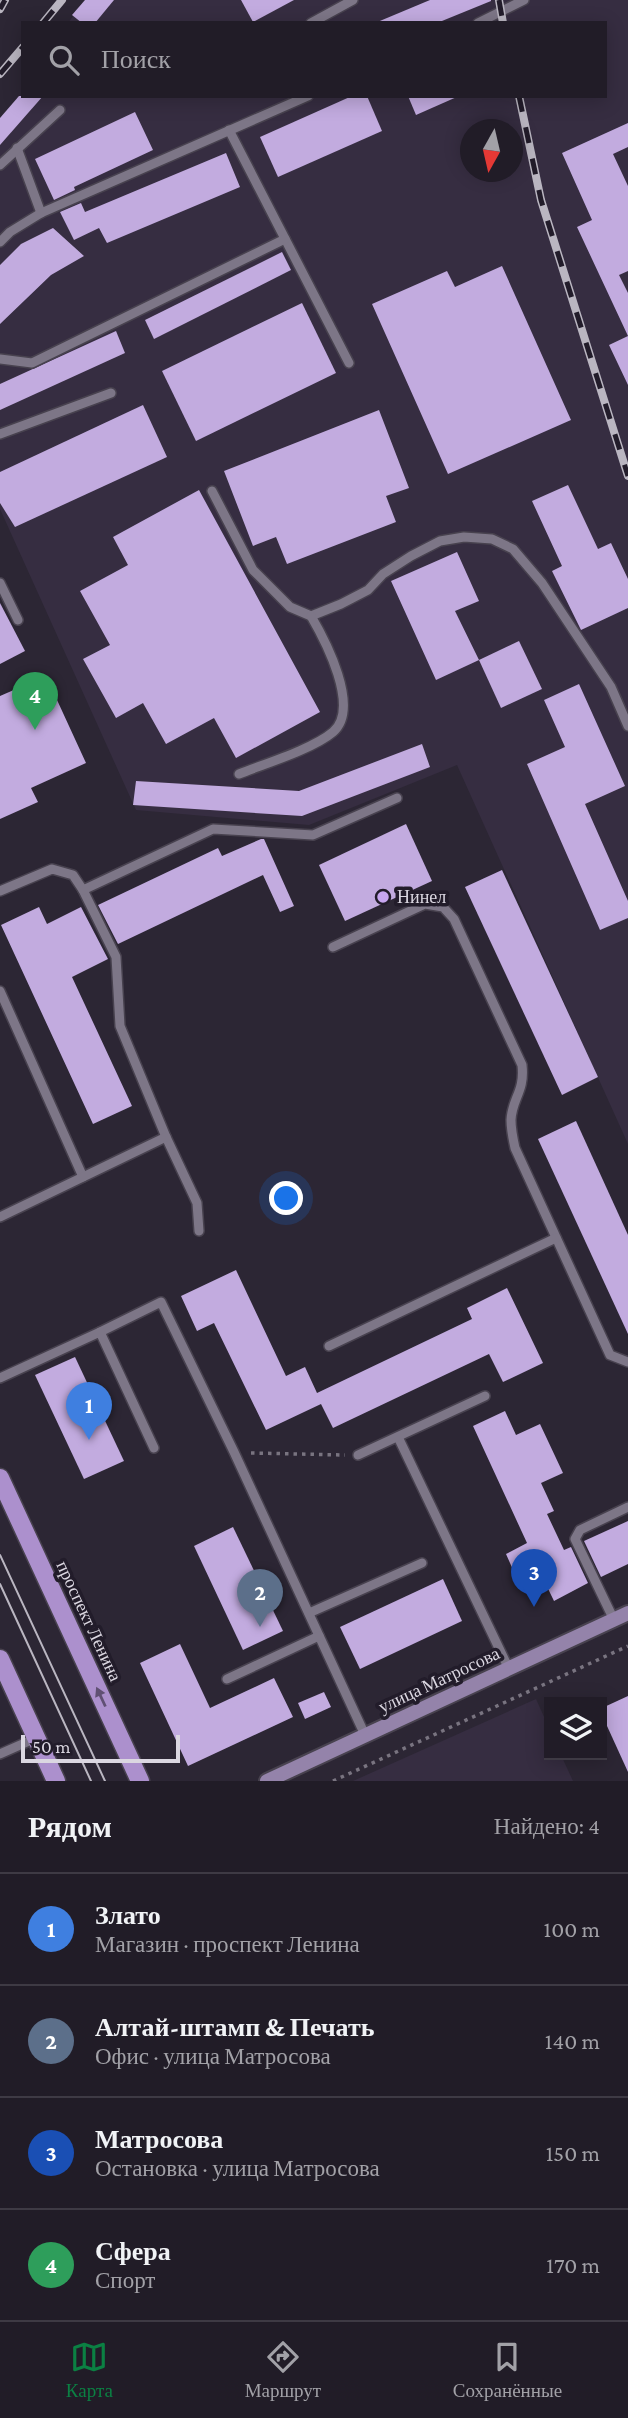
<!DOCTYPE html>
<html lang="ru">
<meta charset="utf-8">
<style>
body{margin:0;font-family:"Crimson Pro",serif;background:#29252f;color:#f1f3f6}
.controls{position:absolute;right:21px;bottom:21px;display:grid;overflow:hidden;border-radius:0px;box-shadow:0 4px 18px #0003}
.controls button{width:63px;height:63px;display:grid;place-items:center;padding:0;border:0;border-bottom:2px solid #3e3a44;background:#211c27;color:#f1f3f6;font:35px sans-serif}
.compass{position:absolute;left:460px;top:119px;width:63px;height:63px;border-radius:50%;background:#211c27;box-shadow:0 4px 18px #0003;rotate:188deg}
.scale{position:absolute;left:21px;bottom:18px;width:159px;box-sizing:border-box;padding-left:7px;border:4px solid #dbd7e1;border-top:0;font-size:19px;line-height:24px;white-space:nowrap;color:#dbd7e1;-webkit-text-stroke:5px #221c2a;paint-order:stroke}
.you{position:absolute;left:287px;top:1199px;width:24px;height:24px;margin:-18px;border:5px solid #fff;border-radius:50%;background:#1a73e8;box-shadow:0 0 0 10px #1a73e833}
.badge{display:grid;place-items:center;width:46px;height:46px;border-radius:50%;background:#0b8043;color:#fff;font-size:23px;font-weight:700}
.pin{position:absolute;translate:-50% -58px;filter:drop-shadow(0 2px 4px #0008)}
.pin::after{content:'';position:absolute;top:37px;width:24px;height:21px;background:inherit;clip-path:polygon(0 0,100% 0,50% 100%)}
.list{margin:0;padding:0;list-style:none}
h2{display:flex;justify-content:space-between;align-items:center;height:91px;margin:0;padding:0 28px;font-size:30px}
h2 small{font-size:23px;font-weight:400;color:#a2a1a7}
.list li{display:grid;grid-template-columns:46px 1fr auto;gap:21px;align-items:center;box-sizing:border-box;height:112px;padding:0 28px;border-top:2px solid #3e3a44}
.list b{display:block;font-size:26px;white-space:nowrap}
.list p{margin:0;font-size:23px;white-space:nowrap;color:#a2a1a7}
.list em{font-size:23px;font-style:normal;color:#a2a1a7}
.icon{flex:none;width:38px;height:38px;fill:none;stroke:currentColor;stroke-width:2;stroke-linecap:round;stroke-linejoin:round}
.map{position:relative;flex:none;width:628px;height:1781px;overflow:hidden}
.search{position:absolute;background:#211c27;box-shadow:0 4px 18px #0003;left:21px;right:21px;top:21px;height:77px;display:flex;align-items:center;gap:18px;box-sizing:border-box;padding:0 24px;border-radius:0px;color:#a2a1a7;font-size:26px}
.sheet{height:539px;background:#211c27}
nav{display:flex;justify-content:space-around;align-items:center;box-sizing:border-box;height:98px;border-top:2px solid #3e3a44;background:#211c27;font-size:19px;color:#a2a1a7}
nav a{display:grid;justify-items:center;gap:4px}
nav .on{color:#0b8043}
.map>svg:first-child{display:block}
.built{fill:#362d41;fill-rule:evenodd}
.building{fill:#c2abdf}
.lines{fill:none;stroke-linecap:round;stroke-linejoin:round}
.lane-casing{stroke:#48424f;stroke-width:12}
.secondary-casing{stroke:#48424f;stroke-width:18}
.primary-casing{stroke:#48424f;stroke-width:21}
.path{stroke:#797480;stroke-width:3.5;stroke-dasharray:3.5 5;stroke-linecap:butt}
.lane{stroke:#7d7687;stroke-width:9}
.secondary{stroke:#9483aa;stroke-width:14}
.primary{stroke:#ac90cd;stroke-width:18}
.tram{stroke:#bab6c1;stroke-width:2}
.rail-casing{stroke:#bab6c1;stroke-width:8}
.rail{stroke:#221c2a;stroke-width:5;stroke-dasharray:16;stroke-linecap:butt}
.oneway{fill:#605073}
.poi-dot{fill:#c7a6ef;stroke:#221c2a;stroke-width:2.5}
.labels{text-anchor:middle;stroke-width:7;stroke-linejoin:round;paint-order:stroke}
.poi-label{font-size:18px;fill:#dbd7e1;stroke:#221c2a;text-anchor:start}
.street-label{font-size:18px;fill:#dbd7e1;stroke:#221c2a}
</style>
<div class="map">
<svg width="628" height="1781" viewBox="0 0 628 1781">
<rect width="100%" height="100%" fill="#2c2634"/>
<!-- built -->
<g class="built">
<path d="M85,0H628V1144L457,765L309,825L136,810L0,509V118L23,93V96H605V23H68ZM470,130H512V172H470Z"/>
<path d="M536,1699L549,1728V1755H561L573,1781H353Z"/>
</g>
<!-- building -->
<g class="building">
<path d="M85,0H114L95,23H82L72,15Z"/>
<path d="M241,0H294L253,22Z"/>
<path d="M430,0H491V1L437,23H375Z"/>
<path d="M19,96H43L0,145V118Z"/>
<path d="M352,96H367L382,131L278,177L260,137Z"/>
<path d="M408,96H459L416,115Z"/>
<path d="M135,112L153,150L74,187L75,190L54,200L35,159Z"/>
<path d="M628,123V147L613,154L628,186V271L619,275L628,293V385L609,345L628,336L577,227L592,220L562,153Z"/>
<path d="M226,153L240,187L107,243L99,228L74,240L60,212L81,203L85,212Z"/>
<path d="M53,228L84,256L51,275L0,324V265L21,244Z"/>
<path d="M282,252L291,270L154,339L145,320Z"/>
<path d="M502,266L571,420L448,474L372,304L447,271L455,287Z"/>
<path d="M302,303L336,373L196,441L162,371Z"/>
<path d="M116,331L125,353L0,410V384Z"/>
<path d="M143,405L167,457L15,527L0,503V472Z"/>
<path d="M379,410L409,488L386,496L396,522L287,564L276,537L253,546L224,471Z"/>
<path d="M568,485L598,549L611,543L628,579V608L581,630L552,571L562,566L532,501Z"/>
<path d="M199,490L320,712L236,758L214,718L166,744L143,703L116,718L83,659L110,645L80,591L128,565L113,537Z"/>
<path d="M457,552L479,601L455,611L479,660L436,680L391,581Z"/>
<path d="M0,603L25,651L0,664Z"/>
<path d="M519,641L542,689L501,708L479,660Z"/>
<path d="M46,676L86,763L31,788L38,802L0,819V696Z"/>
<path d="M579,684L625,786L585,804L628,901V918L600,930L527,764L565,747L544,700Z"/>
<path d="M422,744L430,767L302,816L133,805L136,781L299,791Z"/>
<path d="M406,824L432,881L345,921L319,865Z"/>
<path d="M261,839H264L294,906L280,912L263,875L118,944L98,905L218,848L222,856Z"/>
<path d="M502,870L598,1077L562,1095L465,887Z"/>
<path d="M39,907L47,924L81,907L108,959L72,977L132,1106L93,1124L1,925Z"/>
<path d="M576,1121L628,1235V1334L538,1139Z"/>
<path d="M236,1270L286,1376L305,1367L317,1393L472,1319L467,1308L507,1288L543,1363L503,1382L489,1354L333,1428L321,1404L266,1430L214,1323L197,1331L181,1296Z"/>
<path d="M75,1357L124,1461L84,1479L35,1375Z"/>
<path d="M505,1411L516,1435L540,1424L563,1473L541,1483L554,1511L547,1514L564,1550L571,1547L588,1583L554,1601L535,1562L514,1572L506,1554L527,1543L473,1426Z"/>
<path d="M628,1521V1564L601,1577L584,1541Z"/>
<path d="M233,1527L283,1631L243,1650L194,1546Z"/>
<path d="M443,1579L462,1621L360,1669L340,1627Z"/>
<path d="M180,1644L210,1708L274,1678L293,1717L188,1766L140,1663Z"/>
<path d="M324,1692L331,1707L305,1719L298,1703Z"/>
<path d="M628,1696V1772L602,1715V1708Z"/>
</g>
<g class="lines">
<defs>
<g id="lane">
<path d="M311,23L353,0"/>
<path d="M478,23L524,0"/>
<path d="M229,130L349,363"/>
<path d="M17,148L41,213"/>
<path d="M0,165L60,110"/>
<path d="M0,242L10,232L41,213L308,96"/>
<path d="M0,359L32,363L285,239"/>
<path d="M0,434L111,393"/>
<path d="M212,491L253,570L290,607L311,616L341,604L368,590L383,574L411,556L440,541L464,537L492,539L513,549L542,583L611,687L628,726"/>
<path d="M0,583L18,620"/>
<path d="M239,774C264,764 313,749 333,732C361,708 325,640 311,616"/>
<path d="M83,890L116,957L120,1026L166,1137L197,1203L199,1231"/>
<path d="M0,891L52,869L73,875L83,890L213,829L313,835L397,798"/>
<path d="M333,947L425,904L443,907L454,919L522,1065C525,1092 512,1098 511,1120C511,1129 513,1139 515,1148L610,1355L628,1362"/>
<path d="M0,991L83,1177"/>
<path d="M0,1217L166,1137"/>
<path d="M100,1332L161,1302L234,1452L365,1735"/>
<path d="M329,1346L556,1238"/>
<path d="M0,1378L100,1332L154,1448"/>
<path d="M398,1437L509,1669"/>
<path d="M358,1455L485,1396"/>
<path d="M309,1613L422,1563"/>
<path d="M614,1620L575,1539L580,1530L628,1507"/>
<path d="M227,1679L319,1636"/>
<path d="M0,1754L36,1738"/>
</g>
<path id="secondary" d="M267,1781L628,1613"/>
<g id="primary">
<path d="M0,1478L140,1781"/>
<path d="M0,1659L56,1781"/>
</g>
</defs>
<!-- lane casing -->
<use href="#lane" class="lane-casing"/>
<!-- secondary casing -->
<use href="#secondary" class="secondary-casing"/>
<!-- primary casing -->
<use href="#primary" class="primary-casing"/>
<!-- path -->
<g class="path">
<path d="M251,1453L345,1455"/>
<path d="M333,1781L628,1646"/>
</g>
<!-- lane -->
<use href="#lane" class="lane"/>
<!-- secondary -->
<use href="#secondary" class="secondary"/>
<!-- primary -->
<use href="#primary" class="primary"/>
<!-- tram -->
<g class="tram">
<path d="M0,1555L105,1781"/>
<path d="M0,1584L91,1781"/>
</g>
<defs>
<g id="rail">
<path d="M499,0L503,23"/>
<path d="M0,9L5,0"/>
<path d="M43,23L62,0"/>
<path d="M0,74L23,47"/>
<path d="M519,96L541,200L628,476"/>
</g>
</defs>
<!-- rail casing -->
<use href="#rail" class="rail-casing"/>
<!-- rail -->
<use href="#rail" class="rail"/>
</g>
<!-- one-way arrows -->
<defs><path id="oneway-solid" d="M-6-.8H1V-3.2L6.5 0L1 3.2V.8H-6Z" transform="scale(1.75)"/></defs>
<use class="oneway" href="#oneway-solid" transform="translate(101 1697) rotate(-115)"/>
<!-- markers -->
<circle class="poi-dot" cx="383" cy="897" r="7"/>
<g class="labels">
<!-- poi labels -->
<g class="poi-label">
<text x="397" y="903">Нинел</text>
</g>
<!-- street labels -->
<g class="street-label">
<text transform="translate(89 1621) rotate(65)" y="6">проспект Ленина</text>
<text transform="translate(439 1680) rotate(-25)" y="6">улица Матросова</text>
</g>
</g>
</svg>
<div class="controls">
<button><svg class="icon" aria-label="layers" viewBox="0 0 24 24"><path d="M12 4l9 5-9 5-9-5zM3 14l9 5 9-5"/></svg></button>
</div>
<svg class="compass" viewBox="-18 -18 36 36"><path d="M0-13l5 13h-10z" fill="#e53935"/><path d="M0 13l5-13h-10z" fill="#a2a1a7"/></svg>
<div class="scale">50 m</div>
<div class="you"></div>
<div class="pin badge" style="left:89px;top:1440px;background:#3f7fe0">1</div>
<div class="pin badge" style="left:260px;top:1627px;background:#5c6f8a">2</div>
<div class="pin badge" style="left:534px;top:1607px;background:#1a4fb4">3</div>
<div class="pin badge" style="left:35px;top:730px;background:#2e9e5b">4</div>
<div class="search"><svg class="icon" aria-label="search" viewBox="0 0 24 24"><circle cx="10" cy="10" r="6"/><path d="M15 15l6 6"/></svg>Поиск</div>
</div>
<section class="sheet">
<h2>Рядом<small>Найдено: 4</small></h2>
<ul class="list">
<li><span class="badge" style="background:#3f7fe0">1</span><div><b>Злато</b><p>Магазин · проспект Ленина</p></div><em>100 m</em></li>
<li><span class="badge" style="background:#5c6f8a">2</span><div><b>Алтай-штамп &amp; Печать</b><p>Офис · улица Матросова</p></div><em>140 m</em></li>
<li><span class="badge" style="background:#1a4fb4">3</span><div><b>Матросова</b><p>Остановка · улица Матросова</p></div><em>150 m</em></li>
<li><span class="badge" style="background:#2e9e5b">4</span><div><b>Сфера</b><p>Спорт</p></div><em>170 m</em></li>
</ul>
</section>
<nav>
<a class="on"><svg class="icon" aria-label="map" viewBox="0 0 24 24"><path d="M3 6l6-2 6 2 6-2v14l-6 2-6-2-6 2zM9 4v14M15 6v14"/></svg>Карта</a>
<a><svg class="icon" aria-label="directions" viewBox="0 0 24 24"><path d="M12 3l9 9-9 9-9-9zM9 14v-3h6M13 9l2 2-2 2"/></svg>Маршрут</a>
<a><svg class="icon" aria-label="saved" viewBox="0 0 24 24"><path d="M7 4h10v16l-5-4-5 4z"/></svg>Сохранённые</a>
</nav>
